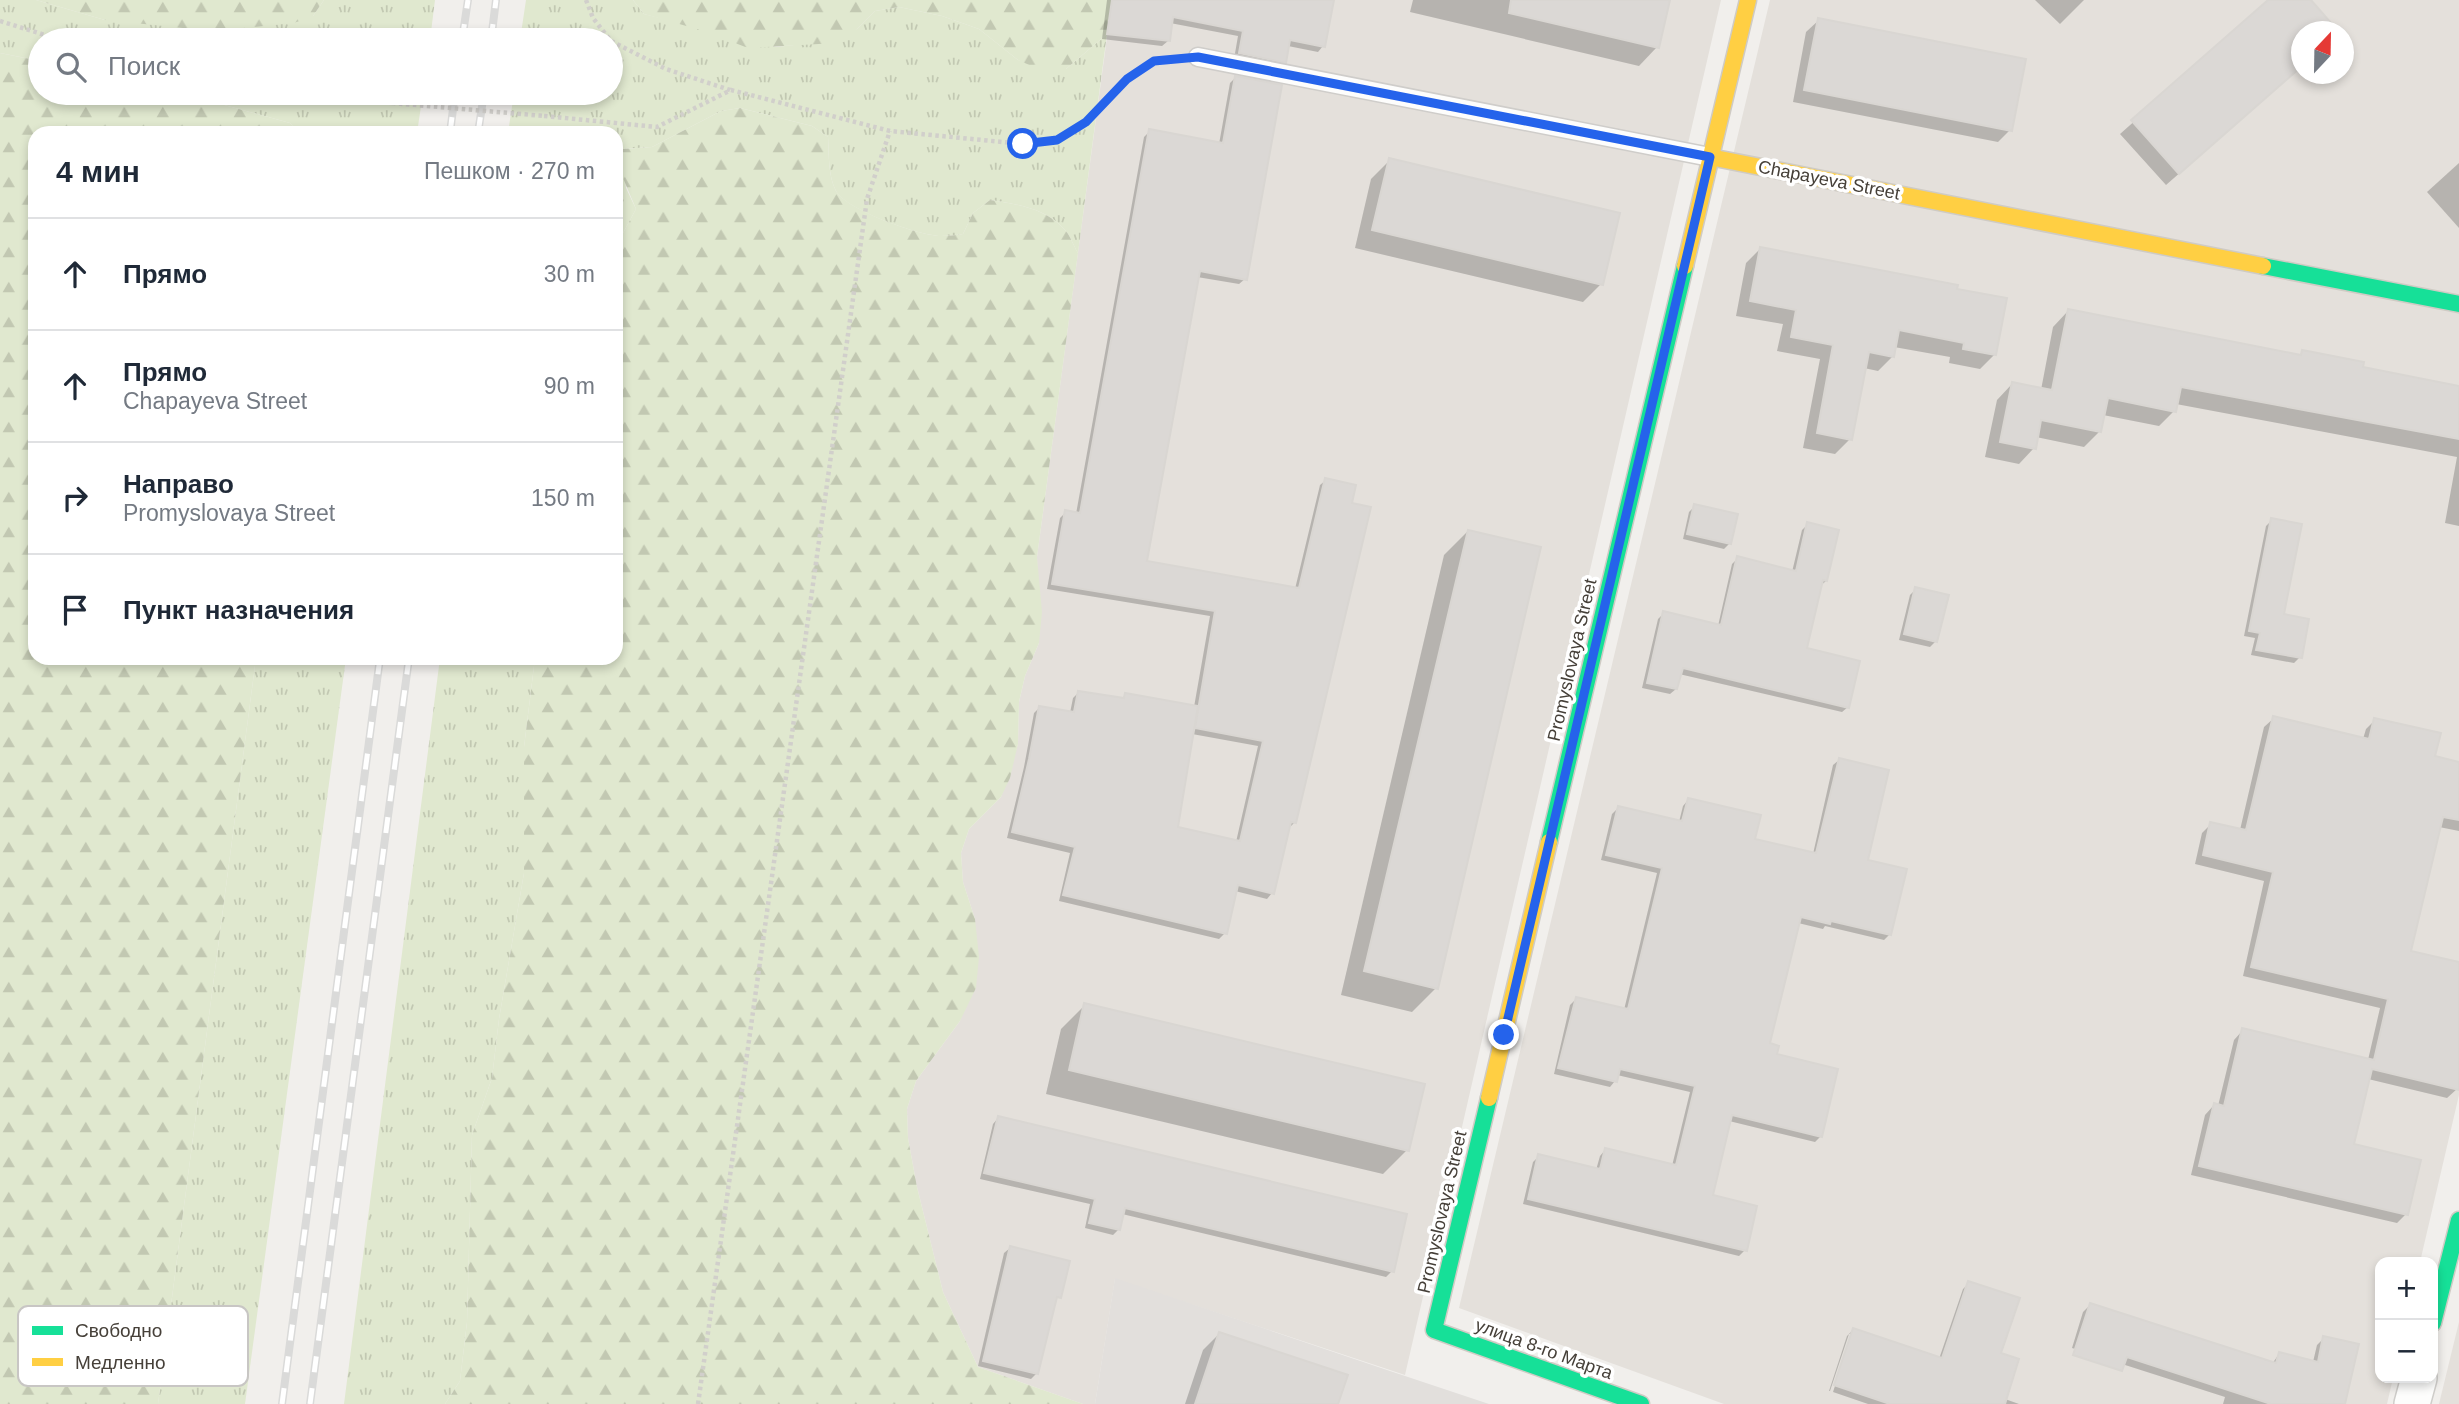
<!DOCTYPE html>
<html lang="ru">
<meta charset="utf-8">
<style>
body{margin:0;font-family:Helvetica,sans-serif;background:#f6f6f7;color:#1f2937}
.controls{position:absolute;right:21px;bottom:21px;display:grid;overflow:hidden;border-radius:14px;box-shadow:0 4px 10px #0003}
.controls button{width:63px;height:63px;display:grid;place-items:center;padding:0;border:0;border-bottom:2px solid #e0e1e3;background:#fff;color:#1f2937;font:35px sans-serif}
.compass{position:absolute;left:2291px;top:21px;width:63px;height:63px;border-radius:50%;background:#fff;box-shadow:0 4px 10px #0003;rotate:22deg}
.stop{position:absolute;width:21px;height:21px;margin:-16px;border:5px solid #2563eb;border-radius:50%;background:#fff}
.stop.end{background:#2563eb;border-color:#fff;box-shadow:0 2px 7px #0008}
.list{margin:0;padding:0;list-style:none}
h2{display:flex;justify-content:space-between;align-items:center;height:91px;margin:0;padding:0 28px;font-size:30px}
h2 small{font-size:23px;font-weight:400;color:#747a83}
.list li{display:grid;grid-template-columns:46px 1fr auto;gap:21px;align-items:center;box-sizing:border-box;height:112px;padding:0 28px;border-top:2px solid #e0e1e3}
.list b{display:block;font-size:26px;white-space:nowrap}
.list p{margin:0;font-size:23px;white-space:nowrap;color:#747a83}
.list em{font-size:23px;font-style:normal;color:#747a83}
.icon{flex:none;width:38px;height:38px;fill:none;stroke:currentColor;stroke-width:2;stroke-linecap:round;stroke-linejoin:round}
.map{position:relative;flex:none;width:2459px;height:1404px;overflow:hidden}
.search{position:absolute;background:#fff;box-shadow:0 4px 10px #0003;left:28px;top:28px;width:595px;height:77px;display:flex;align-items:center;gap:18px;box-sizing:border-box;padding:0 24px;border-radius:38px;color:#747a83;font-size:26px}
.panel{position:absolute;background:#fff;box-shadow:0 4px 10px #0003;left:28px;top:126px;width:595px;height:539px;border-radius:21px}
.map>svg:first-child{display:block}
.residential{fill:#e4e0db;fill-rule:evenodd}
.industrial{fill:#e2dfdc}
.grass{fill:url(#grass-tufts)}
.forest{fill:url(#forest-firs)}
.shadow{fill:#0003;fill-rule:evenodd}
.building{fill:#dbd8d5;stroke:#d9d6d2;stroke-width:2}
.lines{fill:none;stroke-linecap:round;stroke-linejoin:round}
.lane-casing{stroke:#cfcdca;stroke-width:21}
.street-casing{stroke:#cfcdca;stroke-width:38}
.fast-casing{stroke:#cfcbc4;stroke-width:19}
.slow-casing{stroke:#cfcbc4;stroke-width:19}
.path{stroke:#d1cfcb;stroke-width:4.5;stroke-dasharray:3.5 3.5;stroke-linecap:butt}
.lane{stroke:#fdfdfc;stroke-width:18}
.street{stroke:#fdfdfc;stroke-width:35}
.fast{stroke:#16e098;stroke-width:16}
.slow{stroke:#ffcf43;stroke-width:16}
.rail-casing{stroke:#dadad9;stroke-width:8}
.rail{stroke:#fff;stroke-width:5;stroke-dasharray:16;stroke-linecap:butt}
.path-bridge{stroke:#d1cfcb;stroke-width:4.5;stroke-dasharray:3.5 3.5;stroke-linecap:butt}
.route{stroke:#2563eb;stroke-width:9}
.labels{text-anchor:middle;stroke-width:7;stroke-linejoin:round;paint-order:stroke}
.street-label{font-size:18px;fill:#464039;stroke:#fff}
.key{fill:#fff;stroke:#c8c6c4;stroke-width:2}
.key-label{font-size:19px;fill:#464039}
</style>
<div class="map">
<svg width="2459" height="1404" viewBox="0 0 2459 1404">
<defs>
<pattern id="grass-tufts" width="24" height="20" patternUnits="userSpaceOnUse" patternTransform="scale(1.75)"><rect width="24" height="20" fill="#e0e8cf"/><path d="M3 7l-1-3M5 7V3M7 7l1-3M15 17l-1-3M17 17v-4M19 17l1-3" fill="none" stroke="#c2c8b2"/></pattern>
<pattern id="forest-firs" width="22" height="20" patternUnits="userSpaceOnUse" patternTransform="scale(1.75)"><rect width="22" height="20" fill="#e0e8cf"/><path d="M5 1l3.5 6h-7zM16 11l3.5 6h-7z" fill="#c2c8b2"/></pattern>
</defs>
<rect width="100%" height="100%" fill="#f1efec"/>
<!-- residential -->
<g class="residential">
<path d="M1112,0H1721L1405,1375L1115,1279L1095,1404H1083L978,1367L943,1292L917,1187L908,1138L907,1109L916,1081L960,1021L975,919L963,882L961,853L969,829L1001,797L1018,744L1019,702L1025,676L1039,643L1037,557Z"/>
<path d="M1770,0H2459V1095L2420,1262H2380V1378H2393L2387,1404H1724L1459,1308ZM2302,32H2344V74H2302Z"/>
<path d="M2459,1322V1404H2439Z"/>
</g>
<!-- industrial -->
<path class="industrial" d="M1115,1278L1390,1371L1489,1404H1095Z"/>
<!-- grass -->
<g class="grass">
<path d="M0,0H36L105,20L313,16L324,0H435L430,40H40V61L0,53Z"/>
<path d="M526,0H633L644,14L776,47L803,44L857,29L875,11L899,7L942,16L979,29L1018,60L1066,69L1107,34L1078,253C1073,245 1070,234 1063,228C1045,208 1016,204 990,200L973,213L963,234C956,235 949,236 941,236C920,236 846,210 836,191C828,176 829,154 828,137L812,126L740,108L721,111L652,147L623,149L626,188L636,209L616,246V133H508L514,93H611V40H520Z"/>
<path d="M181,93H423L417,133H301L290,123Z"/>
<path d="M256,658H346L245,1404H158Z"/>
<path d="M440,658H535L524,747V873L499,1019L492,1078L472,1135L467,1322L460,1381L445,1404H344Z"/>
</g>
<!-- forest -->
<g class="forest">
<path d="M36,0H324L313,16L294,23L212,31L105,20Z"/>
<path d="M633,0H1112L1107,34L1066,69L1043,71L1018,60L979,29L942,16L899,7L875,11L857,29L836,43L748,48L704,31L644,14Z"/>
<path d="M0,53L40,61V93H181L290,123L301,133H35V658H256L158,1404H0Z"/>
<path d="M740,108L812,126L828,137C829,155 828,176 836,191C847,210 920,236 941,236C948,236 956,235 963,234L973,213L990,200C1016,204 1045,208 1063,228C1070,234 1073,245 1078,253L1037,557L1042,612L1039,643L1025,676L1019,702L1018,744L1010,778L1001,797L969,829L961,853L963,882L975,919L979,957L976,988L960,1021L916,1081L907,1109L908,1138L917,1187L943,1292L978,1367L1083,1404H445L460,1381L467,1322L472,1135L492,1078L499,1019L524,873V747L535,658H616V246L636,209L618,166L623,149L652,147L721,111Z"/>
</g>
<!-- shadow -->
<g class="shadow">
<path d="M1107,0H1332L1323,46L1318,52L1288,46L1285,62L1279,68L1234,59L1238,36L1170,23L1168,41L1162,46L1102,39Z"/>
<path d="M1413,0H1668L1657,47L1639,66L1410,12Z"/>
<path d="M2035,0H2084L2060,24Z"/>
<path d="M2271,0H2309L2302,32V66L2166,185L2120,134Z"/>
<path d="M1819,20L2010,130L1998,142L1793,102L1806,32Z"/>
<path d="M1235,78L1245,279L1239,284L1197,277L1145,562L1295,589L1320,485L1326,480L1295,822L1289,828L1272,893L1267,899L1235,891L1225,933L1219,939L1059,901L1070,853L1007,838L1024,767L1034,713L1039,708L1070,713L1073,698L1079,692L1121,699L1126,695L1194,707L1210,616L1047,589L1060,518L1066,512L1076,514L1144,137L1150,131L1219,144L1230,83ZM1192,734L1258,746L1236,842L1176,828Z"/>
<path d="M1390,160L1601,284L1583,302L1355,248L1371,179Z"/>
<path d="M2459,163V228L2427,192Z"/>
<path d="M1761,248L1995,354L1980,369L1949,363L1950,357L1894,347L1893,356L1878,371L1864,368L1850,439L1835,454L1803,448L1820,359L1777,351L1783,324L1736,316L1746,263Z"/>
<path d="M2068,311L2299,356L2303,352L2361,368L2459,388V526L2445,523L2457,457L2176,404L2174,411L2159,426L2103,415L2100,431L2084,447L2036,437L2034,448L2019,464L1985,457L1997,400L2012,384L2041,390L2053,327Z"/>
<path d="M1695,506L1730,543L1724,549L1683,539L1689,512Z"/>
<path d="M2272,520L2282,616L2300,657L2294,663L2251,655L2255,638L2244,636L2266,526Z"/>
<path d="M1808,524L1826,581L1819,587L1804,649L1848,707L1842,712L1679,674L1676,689L1670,694L1642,688L1658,619L1664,613L1718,626L1732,564L1738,558L1792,572L1802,530Z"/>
<path d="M1468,531L1436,988L1412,1012L1341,995L1444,555Z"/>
<path d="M1916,589L1936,641L1930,647L1899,640L1910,595Z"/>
<path d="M2274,718L2363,739L2366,729L2375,720L2433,757L2459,763V831L2439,827L2409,952L2459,964V1079L2457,1089L2447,1098L2368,1079L2351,1146L2406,1214L2397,1223L2191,1175L2205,1115L2214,1105L2218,1106L2234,1040L2243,1030L2368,1060L2380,1008L2243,976L2264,881L2195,864L2202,833L2211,824L2240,830L2264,727Z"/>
<path d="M1839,760L1866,861L1890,934L1884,940L1825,926L1823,929L1798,923L1768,1045L1821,1136L1815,1142L1729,1121L1711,1197L1745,1250L1739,1256L1523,1204L1533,1162L1539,1156L1596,1170L1600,1156L1605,1150L1672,1166L1690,1092L1617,1075L1615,1081L1610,1087L1554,1074L1570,1005L1576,999L1624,1010L1657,873L1601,860L1612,814L1618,808L1679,822L1683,806L1688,800L1753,840L1813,854L1833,765Z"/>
<path d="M1085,1005L1407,1150L1383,1174L1046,1094L1061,1029Z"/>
<path d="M998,1118L1392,1271L1386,1277L1122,1214L1119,1229L1113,1235L1085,1228L1090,1204L980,1179L993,1124Z"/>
<path d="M1010,1248L1037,1373L1031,1379L978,1366L1004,1253Z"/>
<path d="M1969,1283L1975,1368L2005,1399L2019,1404H1868L1833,1392L1852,1334H1849L1853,1330L1939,1359L1963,1289Z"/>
<path d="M2090,1305L2272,1364L2279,1354L2313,1362L2317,1345L2324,1338L2343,1404H2223L2225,1397L2072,1348L2083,1312Z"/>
<path d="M1219,1334L1336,1404H1185L1203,1350Z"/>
<path d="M1849,1334L1830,1391H1829L1847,1336Z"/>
</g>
<!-- building -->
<g class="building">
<path d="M1112,0H1334L1325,47L1290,40L1286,63L1239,53L1243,31L1173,17L1170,41L1107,34Z"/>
<path d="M1511,0H1670L1659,48L1509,13Z"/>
<path d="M2268,0H2311L2339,32H2301V67L2179,174L2131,120Z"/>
<path d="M1818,18L2026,59L2012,131L1804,90Z"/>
<path d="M1235,76L1282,85L1247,280L1200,271L1147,561L1299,588L1325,478L1356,485L1352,503L1371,507L1296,823L1291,822L1274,894L1238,885L1227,934L1063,895L1075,847L1012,832L1029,759L1039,706L1074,712L1078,691L1124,698L1125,693L1198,706L1178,827L1240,841L1263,741L1195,728L1215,611L1052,584L1065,510L1080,513L1149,129L1223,143Z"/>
<path d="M1389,158L1620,213L1603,285L1372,230Z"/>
<path d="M1760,247L1958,285L1957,289L2007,298L1996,355L1963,349L1964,343L1899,330L1894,357L1869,352L1852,440L1817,433L1833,345L1791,337L1796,310L1750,301Z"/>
<path d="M2068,309L2301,355L2302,350L2364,362L2363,367L2459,386V439L2181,387L2176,412L2108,398L2101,432L2041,420L2036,449L2000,442L2012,382L2052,390Z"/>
<path d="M1694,504L1738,514L1731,544L1687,534Z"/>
<path d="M2271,518L2302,524L2284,614L2309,619L2302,658L2256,650L2260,633L2249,631Z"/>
<path d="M1807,522L1839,530L1827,581L1823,580L1807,648L1860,661L1849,708L1683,668L1677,689L1647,683L1663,611L1721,625L1737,556L1796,571Z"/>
<path d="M1468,530L1541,547L1438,989L1364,971Z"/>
<path d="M1915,587L1949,595L1937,642L1904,634Z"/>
<path d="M2273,716L2369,739L2374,718L2441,733L2435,756L2459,762V820L2443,817L2411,951L2459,962V1090L2372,1069L2354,1144L2421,1160L2408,1215L2199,1166L2214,1103L2224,1106L2242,1028L2374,1060L2388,999L2251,967L2273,872L2203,855L2210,822L2246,830Z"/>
<path d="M1839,758L1889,770L1868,860L1907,869L1891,935L1831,921L1830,924L1801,917L1770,1043L1779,1046L1777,1054L1838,1069L1822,1137L1732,1115L1713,1195L1757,1206L1747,1251L1528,1199L1538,1154L1600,1169L1605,1148L1676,1165L1695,1086L1620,1069L1617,1082L1558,1068L1576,997L1628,1009L1662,868L1606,855L1618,806L1682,821L1688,798L1761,815L1755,839L1816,853Z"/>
<path d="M1084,1003L1425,1084L1409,1151L1069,1070Z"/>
<path d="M998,1116L1407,1214L1394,1272L1125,1208L1120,1230L1089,1223L1095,1199L984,1173Z"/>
<path d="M1010,1246L1070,1261L1061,1298L1057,1297L1038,1374L983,1361Z"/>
<path d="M1968,1281L2020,1298L2001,1353L2019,1359L2005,1404H1890L1834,1385L1853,1328L1942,1358Z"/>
<path d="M2090,1303L2276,1363L2279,1352L2318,1362L2323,1336L2359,1344L2345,1404H2271L2127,1357L2122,1371L2073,1355Z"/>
<path d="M1219,1332L1348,1375L1338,1404H1195Z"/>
</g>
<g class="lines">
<defs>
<path id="lane" d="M1198,57L1710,157"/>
<path id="street" d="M2412,1404L2419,1378"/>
<g id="fast">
<path d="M2263,266L2459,304"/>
<path d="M1549,842L1685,266"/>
<path d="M1489,1098L1434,1330L1641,1404"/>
<path d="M2433,1323L2459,1220"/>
</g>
<g id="slow">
<path d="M1710,157L2263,266"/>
<path d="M1685,266L1748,0"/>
<path d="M1489,1098L1549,842"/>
</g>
</defs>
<!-- lane casing -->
<use href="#lane" class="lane-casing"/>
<!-- street casing -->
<use href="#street" class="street-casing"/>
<!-- fast casing -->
<use href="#fast" class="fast-casing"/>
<!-- slow casing -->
<use href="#slow" class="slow-casing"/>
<!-- path -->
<g class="path">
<path d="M586,0L593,18L610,40"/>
<path d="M0,21L61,40"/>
<path d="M611,41L666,69L730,90"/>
<path d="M277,93L392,103"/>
<path d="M544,116L657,127L731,90L890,131L1023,144L1057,140L1086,122L1127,79L1155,61L1171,60"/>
<path d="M698,1404L867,199L890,131"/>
</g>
<!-- lane -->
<use href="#lane" class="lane"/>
<!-- street -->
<use href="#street" class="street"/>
<!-- fast -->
<use href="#fast" class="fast"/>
<!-- slow -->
<use href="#slow" class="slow"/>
<defs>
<g id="rail">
<path d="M462,40L468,0"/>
<path d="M491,40L496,0"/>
<path d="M450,133L455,93"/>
<path d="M478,133L484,93"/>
<path d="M282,1404L380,658"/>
<path d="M310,1404L409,658"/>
</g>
</defs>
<!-- rail casing -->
<use href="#rail" class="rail-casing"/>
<!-- rail -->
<use href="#rail" class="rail"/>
<!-- path-bridge -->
<path class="path-bridge" d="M392,103L544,116"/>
</g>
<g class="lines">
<!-- route -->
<path class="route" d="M1023,144L1057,140L1086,122L1127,79L1154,61L1198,57L1710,157L1504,1035"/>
</g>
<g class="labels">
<!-- street labels -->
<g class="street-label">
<text transform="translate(1829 180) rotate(11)" y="6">Chapayeva Street</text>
<text transform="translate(1572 660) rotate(-77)" y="6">Promyslovaya Street</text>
<text transform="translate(1442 1212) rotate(-77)" y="6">Promyslovaya Street</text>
<text transform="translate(1544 1349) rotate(20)" y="6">улица 8-го Марта</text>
</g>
</g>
<!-- legend -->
<rect x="18" y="1306" width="230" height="80" rx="10" class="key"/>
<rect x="32" y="1326" width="31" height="9" fill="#16e098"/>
<rect x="32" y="1358" width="31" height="8" fill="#ffcf43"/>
<g class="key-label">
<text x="75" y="1337">Свободно</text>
<text x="75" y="1369">Медленно</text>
</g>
</svg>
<div class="controls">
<button>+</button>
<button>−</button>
</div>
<svg class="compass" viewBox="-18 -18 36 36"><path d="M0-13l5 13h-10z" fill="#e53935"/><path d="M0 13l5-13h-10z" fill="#747a83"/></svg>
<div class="stop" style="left:1023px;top:144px"></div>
<div class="stop end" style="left:1504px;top:1035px"></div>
<div class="search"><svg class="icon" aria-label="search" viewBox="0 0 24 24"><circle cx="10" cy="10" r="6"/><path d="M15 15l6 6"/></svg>Поиск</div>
<section class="panel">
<h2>4 мин<small>Пешком · 270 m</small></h2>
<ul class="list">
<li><svg class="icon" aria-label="ahead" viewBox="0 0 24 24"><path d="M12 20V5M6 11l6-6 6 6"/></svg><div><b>Прямо</b></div><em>30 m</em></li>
<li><svg class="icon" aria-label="ahead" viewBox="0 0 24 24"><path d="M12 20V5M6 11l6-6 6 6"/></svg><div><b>Прямо</b><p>Chapayeva Street</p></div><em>90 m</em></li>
<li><svg class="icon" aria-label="right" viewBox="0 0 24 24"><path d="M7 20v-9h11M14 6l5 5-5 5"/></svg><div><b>Направо</b><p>Promyslovaya Street</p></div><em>150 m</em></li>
<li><svg class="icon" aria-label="arrive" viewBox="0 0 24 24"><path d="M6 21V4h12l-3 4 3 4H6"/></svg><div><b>Пункт назначения</b></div></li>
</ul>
</section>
</div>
